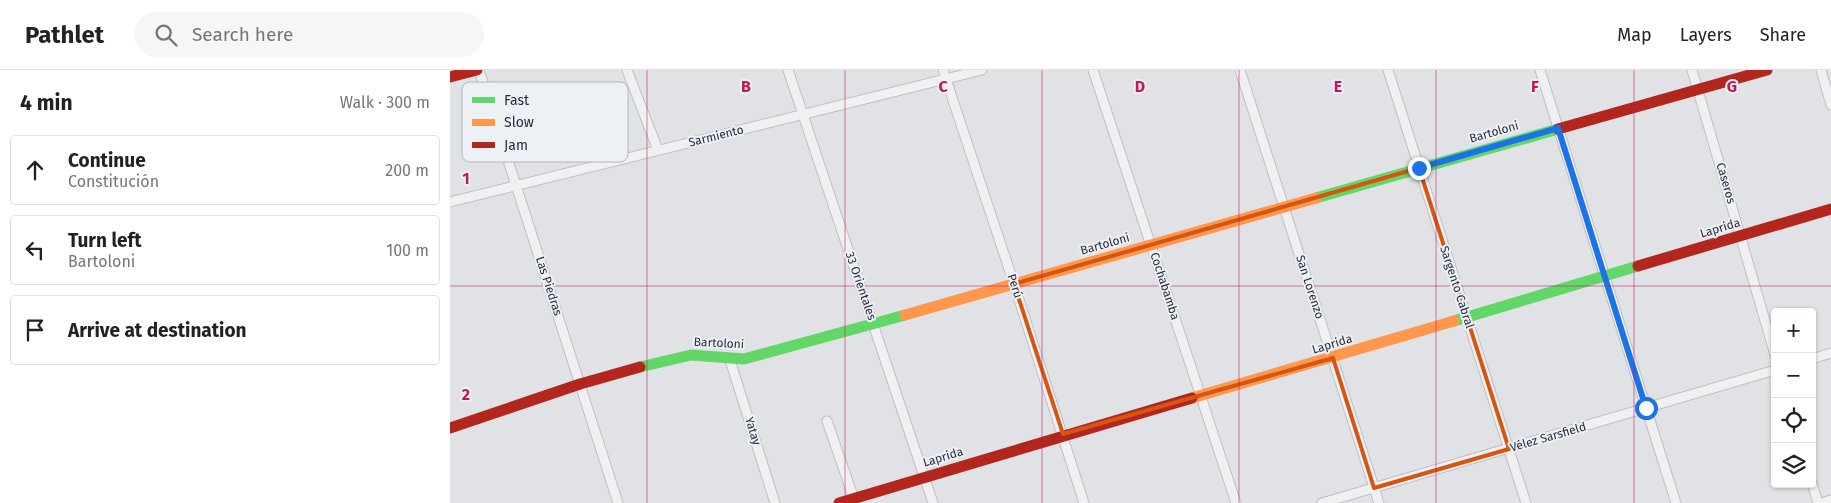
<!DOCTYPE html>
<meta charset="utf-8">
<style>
body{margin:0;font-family:"Fira Sans",sans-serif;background:#f6f6f6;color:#222}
.controls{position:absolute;right:15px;bottom:15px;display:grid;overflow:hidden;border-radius:5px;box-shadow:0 1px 4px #0004}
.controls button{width:45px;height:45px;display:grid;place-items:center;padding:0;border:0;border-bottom:1px solid #e0e0e0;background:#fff;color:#222;font:25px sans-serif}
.stop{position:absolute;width:15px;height:15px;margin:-11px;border:4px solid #1a73e8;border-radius:50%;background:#fff}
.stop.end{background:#1a73e8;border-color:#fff;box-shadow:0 1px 5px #0008}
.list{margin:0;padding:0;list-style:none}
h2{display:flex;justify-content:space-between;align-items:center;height:65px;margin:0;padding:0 20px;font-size:21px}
h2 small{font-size:16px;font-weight:400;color:#767676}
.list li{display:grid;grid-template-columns:32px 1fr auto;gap:15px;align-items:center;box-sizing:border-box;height:70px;margin:0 10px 10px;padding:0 10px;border:1px solid #e0e0e0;border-radius:5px}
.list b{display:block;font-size:19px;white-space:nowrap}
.list p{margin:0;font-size:16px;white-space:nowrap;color:#767676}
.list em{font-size:16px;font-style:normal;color:#767676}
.icon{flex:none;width:28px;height:28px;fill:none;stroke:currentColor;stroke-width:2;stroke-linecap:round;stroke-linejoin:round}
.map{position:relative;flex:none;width:1381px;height:433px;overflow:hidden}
header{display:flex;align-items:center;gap:30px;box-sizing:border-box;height:70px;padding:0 25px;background:#fff;border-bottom:1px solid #e0e0e0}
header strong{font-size:24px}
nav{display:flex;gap:28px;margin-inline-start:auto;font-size:18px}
.search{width:350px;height:45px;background:#f6f6f6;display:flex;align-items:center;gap:12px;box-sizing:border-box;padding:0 18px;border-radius:28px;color:#767676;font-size:19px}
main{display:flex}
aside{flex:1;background:#fff}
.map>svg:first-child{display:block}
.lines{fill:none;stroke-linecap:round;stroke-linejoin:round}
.street-casing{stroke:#bec0c3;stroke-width:11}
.street{stroke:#f0f0f2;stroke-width:9}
.fast{stroke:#63d668;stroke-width:11}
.slow{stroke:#ff974d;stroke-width:11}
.jam{stroke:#b3261e;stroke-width:11}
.route{stroke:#1a73e8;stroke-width:6}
.marked{fill:none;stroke:#d55511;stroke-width:4;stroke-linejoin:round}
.grid{fill:none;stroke:#c2185b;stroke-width:1;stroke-opacity:0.55}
.labels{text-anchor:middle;stroke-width:4;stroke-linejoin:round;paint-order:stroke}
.street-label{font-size:12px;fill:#282e3d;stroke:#edf0f5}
.key{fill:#edf0f5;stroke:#b2b6be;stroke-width:1}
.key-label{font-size:14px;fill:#282e3d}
.grid-label{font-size:16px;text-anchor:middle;font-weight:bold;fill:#c2185b;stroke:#edf0f5;stroke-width:4;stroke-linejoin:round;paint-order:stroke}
</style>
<header>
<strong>Pathlet</strong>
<div class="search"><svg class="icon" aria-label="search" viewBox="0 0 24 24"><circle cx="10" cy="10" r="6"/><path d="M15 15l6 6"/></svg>Search here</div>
<nav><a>Map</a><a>Layers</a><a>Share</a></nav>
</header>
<main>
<aside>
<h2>4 min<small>Walk · 300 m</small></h2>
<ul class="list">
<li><svg class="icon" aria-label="ahead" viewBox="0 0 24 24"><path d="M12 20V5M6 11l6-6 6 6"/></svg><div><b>Continue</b><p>Constitución</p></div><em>200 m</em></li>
<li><svg class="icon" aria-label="left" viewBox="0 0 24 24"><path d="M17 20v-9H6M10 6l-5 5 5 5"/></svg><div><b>Turn left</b><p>Bartoloni</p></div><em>100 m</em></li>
<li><svg class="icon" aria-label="arrive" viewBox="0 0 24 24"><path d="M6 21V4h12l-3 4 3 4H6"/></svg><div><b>Arrive at destination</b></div></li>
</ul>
</aside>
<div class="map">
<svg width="1381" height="433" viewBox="0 0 1381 433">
<rect width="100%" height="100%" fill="#e0e2e5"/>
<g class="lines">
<defs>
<g id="street">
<path d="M29,0L168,433"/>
<path d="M177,0L208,80"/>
<path d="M338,0L483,433"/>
<path d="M493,0L564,214L634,433"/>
<path d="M643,0L786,433"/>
<path d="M790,0L929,433"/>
<path d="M938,0L1076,433"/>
<path d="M1090,0L1226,433"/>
<path d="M1242,0L1325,285"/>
<path d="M1371,0L1381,35"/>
<path d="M0,132L532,0"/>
<path d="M1362,289L1381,283"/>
<path d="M280,290L325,433"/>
<path d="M377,351L404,429"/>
<path d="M1362,413L1368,433"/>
<path d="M872,433L1325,300"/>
<path d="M1371,433L1381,430"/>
</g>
</defs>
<!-- street casing -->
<use href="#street" class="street-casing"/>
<!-- street -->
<use href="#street" class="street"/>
<!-- fast -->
<g class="fast">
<path d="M866,128L1108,59"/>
<path d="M1004,251L1188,196"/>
<path d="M190,297L241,285L294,289L455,245"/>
</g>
<!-- slow -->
<g class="slow">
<path d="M455,245L866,128"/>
<path d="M742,328L1004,251"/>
</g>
<!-- jam -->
<g class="jam">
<path d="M0,7L27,0"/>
<path d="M1108,59L1317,0"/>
<path d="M1188,196L1381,139"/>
<path d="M0,358L130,314L190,297"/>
<path d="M389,433L742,328"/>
</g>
</g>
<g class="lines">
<!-- route -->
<path class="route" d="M969,98L1108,58L1196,338"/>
</g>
<!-- marked area -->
<path class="marked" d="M969,98L1059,379L924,418L883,288L613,364L564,214Z"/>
<!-- grid -->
<path class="grid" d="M197,0V433M395,0V433M592,0V433M789,0V433M986,0V433M1184,0V433M0,216H1381"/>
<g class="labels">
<!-- street labels -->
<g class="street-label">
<text transform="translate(1044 62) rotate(-16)" y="4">Bartoloni</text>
<text transform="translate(266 66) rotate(-14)" y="4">Sarmiento</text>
<text transform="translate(1276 113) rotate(74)" y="4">Caseros</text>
<text transform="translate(1270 158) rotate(-17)" y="4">Laprida</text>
<text transform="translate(655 174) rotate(-16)" y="4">Bartoloni</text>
<text transform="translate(99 216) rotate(72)" y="4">Las Piedras</text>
<text transform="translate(411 216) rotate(71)" y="4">33 Orientales</text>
<text transform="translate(565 216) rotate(72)" y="4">Perú</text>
<text transform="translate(715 216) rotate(72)" y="4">Cochabamba</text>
<text transform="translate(860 217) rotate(72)" y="4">San Lorenzo</text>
<text transform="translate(1007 217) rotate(72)" y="4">Sargento Cabral</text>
<text transform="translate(269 273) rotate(3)" y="4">Bartoloni</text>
<text transform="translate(882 274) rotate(-17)" y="4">Laprida</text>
<text transform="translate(303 361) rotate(73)" y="4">Yatay</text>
<text transform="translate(1098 367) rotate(-16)" y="4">Vélez Sarsfield</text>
<text transform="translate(493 387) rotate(-17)" y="4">Laprida</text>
</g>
</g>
<!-- legend -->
<rect x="12" y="12" width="166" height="80" rx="8" class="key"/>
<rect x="22" y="27" width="23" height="6" fill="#63d668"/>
<rect x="22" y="49" width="23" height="7" fill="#ff974d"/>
<rect x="22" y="72" width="23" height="6" fill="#b3261e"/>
<g class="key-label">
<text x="54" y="35">Fast</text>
<text x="54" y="57">Slow</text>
<text x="54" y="80">Jam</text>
</g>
<g class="grid-label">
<text x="296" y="22">B</text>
<text x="493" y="22">C</text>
<text x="690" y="22">D</text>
<text x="888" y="22">E</text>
<text x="1085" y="22">F</text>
<text x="1282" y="22">G</text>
<text x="16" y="114">1</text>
<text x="16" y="330">2</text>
</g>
</svg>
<div class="controls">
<button>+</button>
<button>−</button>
<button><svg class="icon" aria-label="locate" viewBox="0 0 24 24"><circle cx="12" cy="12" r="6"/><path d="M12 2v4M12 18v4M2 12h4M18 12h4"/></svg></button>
<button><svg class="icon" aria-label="layers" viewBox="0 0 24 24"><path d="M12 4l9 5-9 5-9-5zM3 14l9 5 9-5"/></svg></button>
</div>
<div class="stop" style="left:1196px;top:338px"></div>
<div class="stop end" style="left:969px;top:98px"></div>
</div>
</main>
